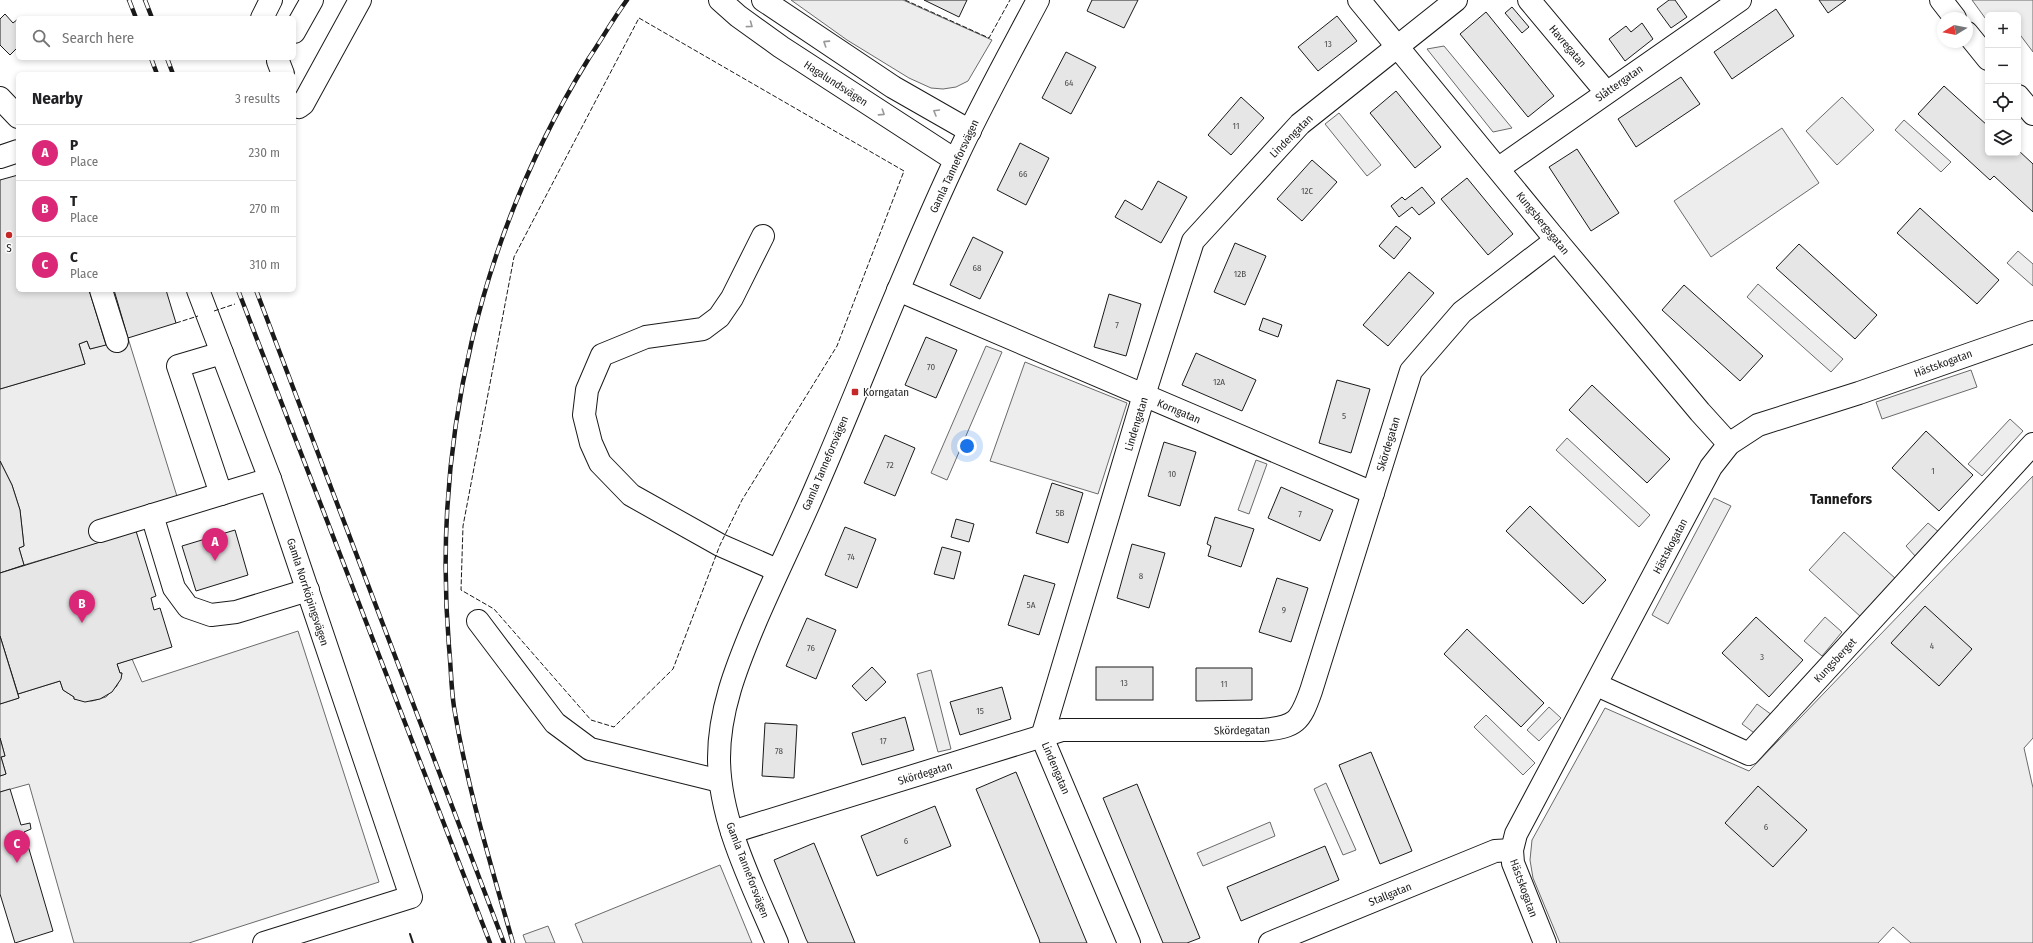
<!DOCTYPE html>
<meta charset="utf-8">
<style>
body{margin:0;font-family:"Fira Sans Condensed",sans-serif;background:#f2f2f2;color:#202124}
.controls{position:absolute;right:12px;top:12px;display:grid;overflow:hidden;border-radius:6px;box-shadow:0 2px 6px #0003}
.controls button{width:36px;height:36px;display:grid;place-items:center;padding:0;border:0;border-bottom:1px solid #e0e0e0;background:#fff;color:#202124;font:20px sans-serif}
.compass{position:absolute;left:1937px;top:12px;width:36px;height:36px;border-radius:50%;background:#fff;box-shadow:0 2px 6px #0003;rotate:260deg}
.you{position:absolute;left:967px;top:446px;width:14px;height:14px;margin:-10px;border:3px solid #fff;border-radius:50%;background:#1a73e8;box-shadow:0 0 0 6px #1a73e833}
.badge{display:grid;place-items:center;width:26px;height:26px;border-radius:50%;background:#db2777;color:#fff;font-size:13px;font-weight:700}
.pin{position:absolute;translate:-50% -33px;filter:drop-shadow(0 1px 2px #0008)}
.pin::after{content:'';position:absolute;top:21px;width:14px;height:12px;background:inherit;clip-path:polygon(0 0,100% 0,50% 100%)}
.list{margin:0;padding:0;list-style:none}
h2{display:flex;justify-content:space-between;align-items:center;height:52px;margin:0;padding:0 16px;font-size:17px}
h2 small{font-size:13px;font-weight:400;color:#757577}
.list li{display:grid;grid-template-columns:26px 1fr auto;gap:12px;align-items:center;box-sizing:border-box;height:56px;padding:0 16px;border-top:1px solid #e0e0e0}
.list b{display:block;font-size:15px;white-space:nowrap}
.list p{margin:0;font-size:13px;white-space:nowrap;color:#757577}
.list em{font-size:13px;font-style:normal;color:#757577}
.icon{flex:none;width:22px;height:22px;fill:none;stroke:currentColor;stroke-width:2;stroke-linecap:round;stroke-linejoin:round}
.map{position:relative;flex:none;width:2033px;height:943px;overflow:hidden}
.search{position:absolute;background:#fff;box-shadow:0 2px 6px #0003;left:16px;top:16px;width:280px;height:44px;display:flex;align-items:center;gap:10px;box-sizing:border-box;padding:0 14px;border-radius:6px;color:#757577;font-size:15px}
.panel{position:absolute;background:#fff;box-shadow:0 2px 6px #0003;left:16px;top:72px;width:280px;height:220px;border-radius:6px}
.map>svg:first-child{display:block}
.built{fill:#ededed;stroke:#6a6a6a}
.building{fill:#e6e6e6;stroke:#1a1a1a}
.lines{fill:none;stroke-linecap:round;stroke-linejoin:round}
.minor-casing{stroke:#1a1a1a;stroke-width:24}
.minor{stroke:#fff;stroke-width:22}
.rail-casing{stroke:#1a1a1a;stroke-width:4.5}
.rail{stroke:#fff;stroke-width:3;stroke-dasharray:9;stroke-linecap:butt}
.fence{stroke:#1a1a1a;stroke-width:1;stroke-dasharray:5 2;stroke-linecap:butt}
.wall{stroke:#1a1a1a;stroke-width:2}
.oneway{stroke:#989898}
.poi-dot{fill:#c62828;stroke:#fff;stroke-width:1.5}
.labels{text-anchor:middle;stroke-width:3;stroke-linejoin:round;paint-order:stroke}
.number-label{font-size:9px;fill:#4d4d4d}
.street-label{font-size:11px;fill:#1a1a1a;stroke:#fff}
.poi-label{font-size:11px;fill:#1a1a1a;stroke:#fff}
.district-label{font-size:15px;font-weight:bold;fill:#1a1a1a;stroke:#fff}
</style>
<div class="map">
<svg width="2033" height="943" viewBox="0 0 2033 943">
<rect width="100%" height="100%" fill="#fff"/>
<!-- built -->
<g class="built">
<path d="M791,0H903L992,40L968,81L956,87L943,89L931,88L909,78L847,40Z"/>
<path d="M1972,0H2033V52L2018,32V15H1988V22Z"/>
<path d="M1444,46L1512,128L1493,132L1427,49Z"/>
<path d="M1842,97L1874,130L1837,165L1806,131Z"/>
<path d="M1339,113L1381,165L1367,176L1325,124Z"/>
<path d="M1904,120L1951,162L1941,172L1895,130Z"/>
<path d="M1782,128L1819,183L1711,257L1674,201Z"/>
<path d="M2018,251L2033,264V286L2007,263Z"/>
<path d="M1758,284L1843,359L1831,372L1747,297Z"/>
<path d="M128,338L180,506L102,542L24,565L19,548L24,546L20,510L12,485L0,461V389L85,364L79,344L87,341L90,349Z"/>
<path d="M986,346L1002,352L947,480L931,473Z"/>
<path d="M1025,362L1127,403L1098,494L990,461Z"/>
<path d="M1971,370L1977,387L1882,419L1876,402Z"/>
<path d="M2010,419L2023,431L1982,476L1968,464Z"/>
<path d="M1567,438L1650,515L1639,527L1556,450Z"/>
<path d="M1256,460L1267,464L1249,514L1238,510Z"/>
<path d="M2033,476V738L2024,748L2033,788V943H1911L1893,927L1878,943H1560L1533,878L1530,860L1532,840L1605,708L1749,771Z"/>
<path d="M1714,498L1731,506L1668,624L1652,615Z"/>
<path d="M1928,523L1940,533L1916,557L1906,546Z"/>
<path d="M1844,532L1896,579L1861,617L1809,570Z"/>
<path d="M1825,617L1842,632L1822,656L1804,641Z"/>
<path d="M298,631L379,882L189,943H74L29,784L0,792V776L6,774L1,757L5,756L0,738V704L19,698L18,694L60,681L63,690L74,697V699L92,701L106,697L117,686L122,673H120L117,664L132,659L142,682Z"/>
<path d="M931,670L951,749L938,752L917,674Z"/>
<path d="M1757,704L1772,715L1757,735L1742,724Z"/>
<path d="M1549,707L1561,718L1539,741L1527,730Z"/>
<path d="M1486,715L1535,763L1523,775L1474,727Z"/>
<path d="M1326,783L1356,850L1343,855L1314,789Z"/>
<path d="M1270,822L1275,836L1203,866L1197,853Z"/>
<path d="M720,865L752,943H583L575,924Z"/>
<path d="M548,926L555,943H526L523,935Z"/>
</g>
<!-- building -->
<g class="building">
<path d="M924,0H967L959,17Z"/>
<path d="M1092,0H1138L1124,28L1087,11Z"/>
<path d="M1669,0H1675L1687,17L1671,28L1657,9Z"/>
<path d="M1819,0H1846L1828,13Z"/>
<path d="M1512,7L1529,27L1522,33L1505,13Z"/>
<path d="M1776,9L1794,36L1732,79L1714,52Z"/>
<path d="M1486,12L1554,96L1528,117L1460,34Z"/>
<path d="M5,14L13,23L18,19V47L10,55L0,45V19Z"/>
<path d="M1337,16L1357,41L1318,71L1298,47Z"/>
<path d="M1642,23L1653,39L1625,61L1609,39L1626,26L1631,32Z"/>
<path d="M1066,52L1096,67L1071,114L1042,98Z"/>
<path d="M1681,77L1700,104L1636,147L1618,119Z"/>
<path d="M1944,86L1988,126V153H2018V150L2033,164V212L1994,176L1990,180L1918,114Z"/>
<path d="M1396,91L1441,147L1415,168L1370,113Z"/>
<path d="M1241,97L1264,118L1231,155L1208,135Z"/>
<path d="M1020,143L1049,158L1026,205L997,190Z"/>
<path d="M1577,149L1619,213L1591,231L1549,167Z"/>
<path d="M1312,160L1337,182L1302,221L1277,199Z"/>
<path d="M18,175V290H89L106,345L90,349L87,341L79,344L85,364L0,389V180Z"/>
<path d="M1467,178L1513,234L1488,255L1441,199Z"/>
<path d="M1158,181L1187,197L1161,243L1115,217L1125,200L1142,210Z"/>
<path d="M1422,187L1435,203L1419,215L1412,207L1399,217L1391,206L1402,197L1405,200Z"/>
<path d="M1920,208L1999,280L1977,304L1897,233Z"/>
<path d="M1396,226L1411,238L1394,259L1379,246Z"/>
<path d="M973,237L1003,252L980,299L950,285Z"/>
<path d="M1235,243L1266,256L1245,305L1214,292Z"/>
<path d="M1799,244L1877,315L1855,339L1776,268Z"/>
<path d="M1409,272L1434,293L1388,346L1363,325Z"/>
<path d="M1684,285L1763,356L1740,381L1662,310Z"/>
<path d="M114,290H166L176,323L128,338Z"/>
<path d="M1109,294L1141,304L1126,356L1094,347Z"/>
<path d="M1263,318L1282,325L1278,337L1259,330Z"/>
<path d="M926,337L957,350L936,398L905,385Z"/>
<path d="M1196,353L1256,380L1242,411L1182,385Z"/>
<path d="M1337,380L1370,389L1351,453L1319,443Z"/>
<path d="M1592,385L1670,459L1647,483L1569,410Z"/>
<path d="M1926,431L1973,475L1939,511L1892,468Z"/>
<path d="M885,435L915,448L895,496L864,483Z"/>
<path d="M1164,442L1196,452L1180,506L1148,496Z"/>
<path d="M0,461L12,485L20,510L24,546L19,548L24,565L0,573Z"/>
<path d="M1052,483L1083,493L1068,543L1036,533Z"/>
<path d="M1281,487L1333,510L1320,541L1268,518Z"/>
<path d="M1530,506L1606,580L1583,604L1506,531Z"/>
<path d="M1215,517L1254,529L1241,567L1208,556L1211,546L1207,544Z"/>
<path d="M956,519L974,524L969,542L951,537Z"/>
<path d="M845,527L876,539L857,588L825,575Z"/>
<path d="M235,530L248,575L196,591L182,546Z"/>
<path d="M136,531L156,596L151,598L154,610L160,608L172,647L117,664L120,673H122L121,679L112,692L100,699L85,702L74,699V697L63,690L60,681L18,694L0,636V573Z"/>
<path d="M1132,544L1165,553L1149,608L1117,598Z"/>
<path d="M942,547L961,552L954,579L934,574Z"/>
<path d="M1024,575L1055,584L1039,635L1008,625Z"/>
<path d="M1277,578L1308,588L1291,642L1259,632Z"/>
<path d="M1925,606L1972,649L1939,686L1891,643Z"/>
<path d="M1756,617L1803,660L1769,697L1722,653Z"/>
<path d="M807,618L836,630L816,679L786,666Z"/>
<path d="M1467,629L1544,703L1521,727L1444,654Z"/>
<path d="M0,636L19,698L0,704Z"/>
<path d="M872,667L886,682L866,701L852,686Z"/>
<rect x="1096" y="667" width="57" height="33"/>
<path d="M1196,668H1252V700L1196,701Z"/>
<path d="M1002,687L1011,719L960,735L950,702Z"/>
<path d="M905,717L914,750L862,765L852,733Z"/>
<path d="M765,723L797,725L794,778L762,776Z"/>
<path d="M0,738L5,756L1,757L6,774L0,776Z"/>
<path d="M1371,752L1412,851L1380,864L1339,765Z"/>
<path d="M1016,772L1087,943H1040L1039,939L976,789Z"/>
<path d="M1137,784L1200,938L1187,943H1163L1103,798Z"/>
<path d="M1758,786L1807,830L1773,867L1725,823Z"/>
<path d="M10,789L21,825L30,823L31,829L24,832L53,931L15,943L0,894V792Z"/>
<path d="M935,806L951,846L877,876L861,836Z"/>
<path d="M814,843L855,943H808L806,939L774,860Z"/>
<path d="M1325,846L1339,880L1241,921L1227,887Z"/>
</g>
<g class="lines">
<defs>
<g id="minor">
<path d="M720,0L738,16L781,47L955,160"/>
<path d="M763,0L893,87L970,131"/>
<path d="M1359,0L1556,240L1700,412L1729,444"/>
<path d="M1529,0L1606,92"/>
<path d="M1941,0L1955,18"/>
<path d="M262,18L271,0"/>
<path d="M294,32L312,0"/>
<path d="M1967,33L1988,59"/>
<path d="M278,61L283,74"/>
<path d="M2018,96L2033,114"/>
<path d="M0,98L18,117"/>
<path d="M294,104L299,107L303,104L360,0"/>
<path d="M0,157L18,151"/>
<path d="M1499,168L1740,0"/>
<path d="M763,236L732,298L719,317L703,329L646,337L602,355L587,390L584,415L591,443L600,463L631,495L720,545L777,570"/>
<path d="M101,290L117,341"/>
<path d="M198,290L270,479L411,897L264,943"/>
<path d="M898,290L1373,493"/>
<path d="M222,353L178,366L221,494L270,479"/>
<path d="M152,515L174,588L188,607L211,615L236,612L308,590"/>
<path d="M100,531L221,494"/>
<path d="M478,621L555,723L590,749L720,781"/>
<path d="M1597,685L1749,754L2033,444"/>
<path d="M732,832L1062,730H1262C1296,727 1300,722 1311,691L1411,371L1462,312L1556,240"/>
<path d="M777,943C753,886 719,821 719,758C719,711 736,668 754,625C774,578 797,532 817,485C864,377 905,266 956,159C981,105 1010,53 1038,0"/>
<path d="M1129,943L1042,737L1144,395L1193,241L1300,124L1456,0"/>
<path d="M1270,943L1495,851L1512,850"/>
<path d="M1545,943L1513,863L1512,850L1516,834L1711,467L1729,444L1758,425L1859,393L2033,332"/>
</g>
</defs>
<!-- minor casing -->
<use href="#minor" class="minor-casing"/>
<!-- minor -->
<use href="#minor" class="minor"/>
<defs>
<g id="rail">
<path d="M129,0L136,18"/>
<path d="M145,0L152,18"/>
<path d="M151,58L157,74"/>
<path d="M167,58L173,74"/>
<path d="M238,290L490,943"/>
<path d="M256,290L504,943"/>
<path d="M513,943C491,865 467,787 454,707C451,687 451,667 449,647C432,441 480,234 589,58C602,39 613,19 627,0"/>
</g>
</defs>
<!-- rail casing -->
<use href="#rail" class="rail-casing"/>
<!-- rail -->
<use href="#rail" class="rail"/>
<!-- fence -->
<g class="fence">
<path d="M905,0L989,38L1010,0"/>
<path d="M639,18L904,171L837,346L742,500L720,545L673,669L614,727L591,720L494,609L461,590L463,526L514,257Z"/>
<path d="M214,311L235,304"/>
<path d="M176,323L198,316"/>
</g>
<!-- wall -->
<path class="wall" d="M410,934L413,943"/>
</g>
<!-- one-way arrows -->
<defs><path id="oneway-chevron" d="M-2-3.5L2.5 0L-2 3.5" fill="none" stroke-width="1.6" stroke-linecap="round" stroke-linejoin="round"/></defs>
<g class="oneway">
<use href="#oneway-chevron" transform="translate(750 25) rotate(36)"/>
<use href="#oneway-chevron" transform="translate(826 43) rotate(-147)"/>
<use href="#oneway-chevron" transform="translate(936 112) rotate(-150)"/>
<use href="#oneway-chevron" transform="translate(882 113) rotate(33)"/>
</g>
<!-- markers -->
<g class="poi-dot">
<circle cx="9" cy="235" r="4"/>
<rect x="851" y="388" width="8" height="8" rx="2"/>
</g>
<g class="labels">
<!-- number labels -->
<g class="number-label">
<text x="1328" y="47">13</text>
<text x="1069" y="86">64</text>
<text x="1236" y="129">11</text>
<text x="1023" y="177">66</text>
<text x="1307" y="194">12C</text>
<text x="977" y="271">68</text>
<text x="1240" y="277">12B</text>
<text x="1117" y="328">7</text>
<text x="931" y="370">70</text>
<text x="1219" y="385">12A</text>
<text x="1344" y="419">5</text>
<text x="890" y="468">72</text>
<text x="1933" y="474">1</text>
<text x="1172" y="477">10</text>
<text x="1060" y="516">5B</text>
<text x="1300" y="517">7</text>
<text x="851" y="560">74</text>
<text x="1141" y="579">8</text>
<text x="1031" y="608">5A</text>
<text x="1284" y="613">9</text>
<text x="1932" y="649">4</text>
<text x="811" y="651">76</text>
<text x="1762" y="660">3</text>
<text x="1124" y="686">13</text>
<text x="1224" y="687">11</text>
<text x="980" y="714">15</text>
<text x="883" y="744">17</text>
<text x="779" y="754">78</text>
<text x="1766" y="830">6</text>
<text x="906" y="844">6</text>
</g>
<!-- street labels -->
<g class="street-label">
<text transform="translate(1568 46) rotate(50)" y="4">Havregatan</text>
<text transform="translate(836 83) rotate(33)" y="4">Hagalundsvägen</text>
<text transform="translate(1619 83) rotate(-35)" y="4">Slåttergatan</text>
<text transform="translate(1291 136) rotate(-45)" y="4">Lindengatan</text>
<text transform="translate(954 166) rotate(-65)" y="4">Gamla Tanneforsvägen</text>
<text transform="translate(1543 223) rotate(51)" y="4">Kungsbergsgatan</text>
<text transform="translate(1943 363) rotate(-20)" y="4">Hästskogatan</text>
<text transform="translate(1179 411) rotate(23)" y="4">Korngatan</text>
<text transform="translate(1136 424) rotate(-73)" y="4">Lindengatan</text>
<text transform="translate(1388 444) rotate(-73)" y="4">Skördegatan</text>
<text transform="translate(825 463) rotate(-67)" y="4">Gamla Tanneforsvägen</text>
<text transform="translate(1670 546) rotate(-62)" y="4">Hästskogatan</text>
<text transform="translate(308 592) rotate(72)" y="4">Gamla Norrköpingsvägen</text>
<text transform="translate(1835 660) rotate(-47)" y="4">Kungsberget</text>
<text transform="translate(1242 730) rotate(-1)" y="4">Skördegatan</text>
<text transform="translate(1056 768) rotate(67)" y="4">Lindengatan</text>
<text transform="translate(925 773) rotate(-17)" y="4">Skördegatan</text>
<text transform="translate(748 870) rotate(69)" y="4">Gamla Tanneforsvägen</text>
<text transform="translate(1524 888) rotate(70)" y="4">Hästskogatan</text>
<text transform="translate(1390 894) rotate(-22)" y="4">Stallgatan</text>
</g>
<!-- poi labels -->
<g class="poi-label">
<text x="9" y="252">S</text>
<text x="863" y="396" text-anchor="start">Korngatan</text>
</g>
<!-- district labels -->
<g class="district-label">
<text x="1841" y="504">Tannefors</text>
</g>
</g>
</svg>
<div class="controls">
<button>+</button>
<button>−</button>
<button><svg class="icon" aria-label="locate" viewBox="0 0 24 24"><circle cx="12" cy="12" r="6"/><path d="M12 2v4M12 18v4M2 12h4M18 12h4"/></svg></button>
<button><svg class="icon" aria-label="layers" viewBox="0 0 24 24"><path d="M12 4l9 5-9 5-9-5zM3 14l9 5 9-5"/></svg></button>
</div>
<svg class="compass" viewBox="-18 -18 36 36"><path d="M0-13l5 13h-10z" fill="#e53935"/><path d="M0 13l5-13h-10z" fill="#757577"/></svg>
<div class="you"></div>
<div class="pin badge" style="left:215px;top:561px">A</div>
<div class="pin badge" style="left:82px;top:623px">B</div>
<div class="pin badge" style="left:17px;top:863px">C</div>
<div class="search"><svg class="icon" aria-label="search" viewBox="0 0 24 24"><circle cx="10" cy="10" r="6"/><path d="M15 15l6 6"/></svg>Search here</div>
<section class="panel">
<h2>Nearby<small>3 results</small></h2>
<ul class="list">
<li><span class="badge">A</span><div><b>P</b><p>Place</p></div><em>230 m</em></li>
<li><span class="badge">B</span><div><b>T</b><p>Place</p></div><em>270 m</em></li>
<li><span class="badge">C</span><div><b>C</b><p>Place</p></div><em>310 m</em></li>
</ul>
</section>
</div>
